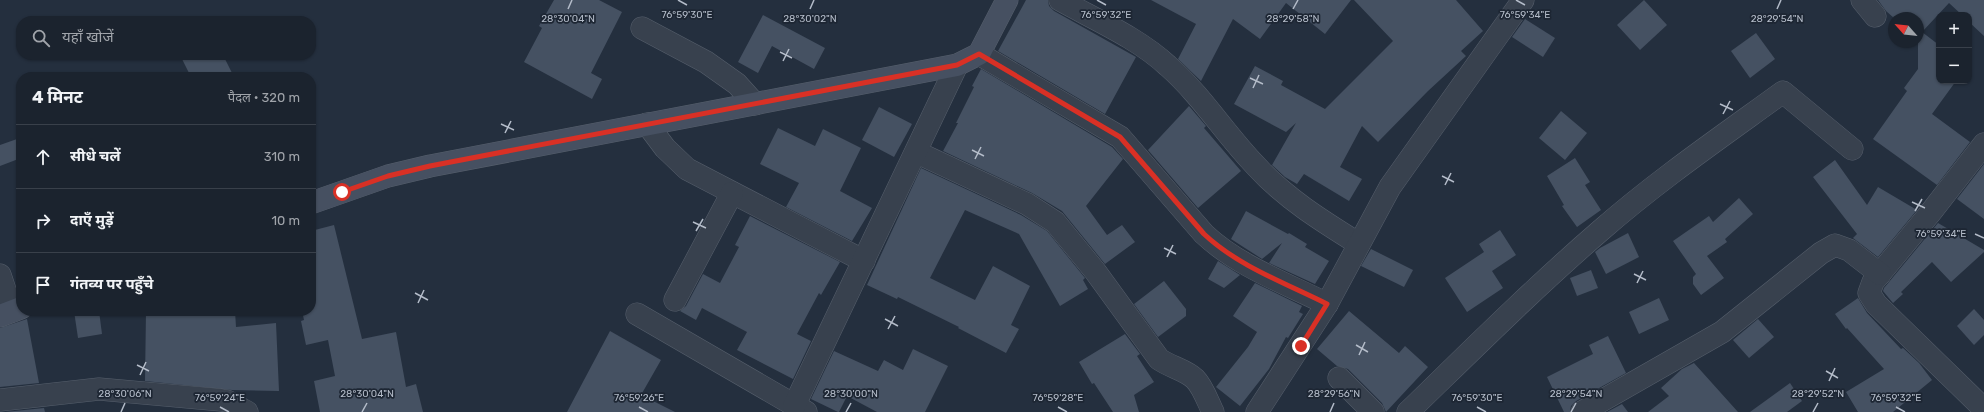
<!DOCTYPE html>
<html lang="hi">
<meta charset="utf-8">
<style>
body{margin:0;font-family:Rubik,"Noto Sans Devanagari",sans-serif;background:#282f3a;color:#f1f3f6}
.controls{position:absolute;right:12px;top:12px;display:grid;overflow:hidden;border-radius:8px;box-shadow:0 1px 3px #0004}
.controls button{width:36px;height:36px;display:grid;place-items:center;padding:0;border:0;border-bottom:1px solid #39404a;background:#1b232e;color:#f1f3f6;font:20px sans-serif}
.compass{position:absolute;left:1888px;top:12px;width:36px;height:36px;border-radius:50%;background:#1b232e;box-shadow:0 1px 3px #0004;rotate:297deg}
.stop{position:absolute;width:12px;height:12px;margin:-9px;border:3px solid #d93025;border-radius:50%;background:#fff}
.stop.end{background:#d93025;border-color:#fff;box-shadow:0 1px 4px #0008}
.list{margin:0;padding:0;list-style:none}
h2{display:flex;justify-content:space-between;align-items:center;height:52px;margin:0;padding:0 16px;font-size:17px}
h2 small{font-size:13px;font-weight:400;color:#a0a4aa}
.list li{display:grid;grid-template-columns:26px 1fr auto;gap:12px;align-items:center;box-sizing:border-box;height:64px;padding:0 16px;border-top:1px solid #39404a}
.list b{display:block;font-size:15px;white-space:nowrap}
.list em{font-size:13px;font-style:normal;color:#a0a4aa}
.icon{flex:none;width:22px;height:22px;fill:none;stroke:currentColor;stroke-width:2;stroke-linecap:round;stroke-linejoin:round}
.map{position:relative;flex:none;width:1984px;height:412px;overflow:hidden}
.search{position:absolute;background:#1b232e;box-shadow:0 1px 3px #0004;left:16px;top:16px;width:300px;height:44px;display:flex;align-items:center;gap:10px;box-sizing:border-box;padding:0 14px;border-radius:16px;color:#a0a4aa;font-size:15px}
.panel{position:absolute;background:#1b232e;box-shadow:0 1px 3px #0004;left:16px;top:72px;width:300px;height:244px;border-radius:16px}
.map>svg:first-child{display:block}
.building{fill:#455162}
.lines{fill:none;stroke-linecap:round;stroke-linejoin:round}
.street-casing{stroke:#565f6c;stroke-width:23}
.secondary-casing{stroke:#565f6c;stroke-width:23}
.street{stroke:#38414e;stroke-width:22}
.secondary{stroke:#465061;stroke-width:22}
.route{stroke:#d93025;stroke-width:5}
.ticks{fill:none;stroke:#b4bcc9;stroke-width:1.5}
.ticks-label{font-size:10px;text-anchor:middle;fill:#b4bcc9;stroke:#1d2633;stroke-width:3.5;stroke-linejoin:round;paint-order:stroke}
</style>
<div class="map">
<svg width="1984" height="412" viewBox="0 0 1984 412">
<rect width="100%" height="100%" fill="#242f3e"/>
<!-- building -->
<g class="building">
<path d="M554,0H599L622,12L591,73L602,79L592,99L524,62L542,28L539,26Z"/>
<path d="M1026,0H1048L1049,6L1054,11L1136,57L1105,114L998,51Z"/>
<path d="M1151,0H1351L1325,34L1286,3L1260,39L1233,19L1201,81L1178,59L1196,24Z"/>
<path d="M1354,0H1456L1483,31L1461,51L1466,56L1428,91L1378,142L1362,126L1340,167L1362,179L1349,201L1304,174L1297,184L1285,177L1272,165L1296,123L1286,132L1234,104L1255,66L1283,81L1281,85L1325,109L1393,41Z"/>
<path d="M1644,0L1667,25L1640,50L1617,25Z"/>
<path d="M1878,0H1984V36L1969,22V15H1962L1949,3L1922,32L1939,45V81H1956L1932,114L1970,142L1937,185L1873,139L1907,91L1904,88L1918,69V18H1894L1886,11Z"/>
<path d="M763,15L825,48L814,69L772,46L758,73L738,62Z"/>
<path d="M1525,19L1555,38L1543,57L1512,37Z"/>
<path d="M1756,33L1775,59L1750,78L1731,51Z"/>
<path d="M180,55H223L234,77H191Z"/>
<path d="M981,69L1112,147L1123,159L1086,206L1107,235L1122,225L1135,242L1105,264L1062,211L1032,193L943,151L958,123H956L974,87L972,86Z"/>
<path d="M1189,106L1206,126L1204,128L1241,171L1198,208L1148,150Z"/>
<path d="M879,107L912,124L894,157L862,140Z"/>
<path d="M1561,111L1587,133L1565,160L1539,138Z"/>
<path d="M778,128L815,146L823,129L861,148L840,191L872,208L852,241L786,207L799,183L760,164Z"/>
<path d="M17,139L21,150V158L0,166V145Z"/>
<path d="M1575,158L1590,182L1585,185L1601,210L1577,227L1562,206L1564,205L1547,176Z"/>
<path d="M1835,160L1867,205L1878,187L1917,210L1878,257L1853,238L1857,234L1813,177Z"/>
<path d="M1984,164V219L1957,199Z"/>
<path d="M921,168L1021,215L1047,231L1085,278L1083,280L1088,289L1060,306L1019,234L965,210L930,278L975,300L993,266L1030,286L1011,325L1019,329L1006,353L958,328L959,327L898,297L897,299L867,285Z"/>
<path d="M1739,198L1753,214L1725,239L1727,242L1707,256L1724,278L1701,295L1693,284V277L1696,274L1673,241L1709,216L1713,222Z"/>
<path d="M1246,211L1288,234L1289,233L1307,244L1305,247L1329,261L1315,284L1269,263L1282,243L1262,259L1231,239Z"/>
<path d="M750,216L840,262L821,295L819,293L797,334L811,341L793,379L737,350L747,332L702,308L696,320L680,311L686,306L703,274L720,283L739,247L735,245Z"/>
<path d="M1938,223L1984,250V252L1951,282L1932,262L1901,292L1903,294L1893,303L1883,291L1884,288Z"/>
<path d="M334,225L362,339L396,332L406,387L416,384L423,412H320L314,381L335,376L328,340L306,345L301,321L304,320L302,311H311V231Z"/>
<path d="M1500,230L1516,255L1492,271L1503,288L1467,312L1445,278L1484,252L1479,244Z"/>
<path d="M1628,233L1639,257L1606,274L1595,252L1600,248Z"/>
<path d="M1371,249L1413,270L1404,287L1361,266Z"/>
<path d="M1218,261L1240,275L1224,288L1208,279Z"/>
<path d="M1591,270L1598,288L1577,296L1570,278Z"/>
<path d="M1164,281L1186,309V316L1158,337L1134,304Z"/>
<path d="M1255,283L1302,306L1299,312L1303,314L1288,338L1286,337L1269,369L1240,406L1216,387L1248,347L1257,332L1233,316Z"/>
<path d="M1659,298L1669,320L1639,334L1629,312Z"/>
<path d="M1858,298L1867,313L1901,349L1903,348L1919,363L1932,380L1893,412H1858L1846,392L1884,369L1847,328L1846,329L1835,314Z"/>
<path d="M1974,309L1984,320V335L1974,345L1957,326Z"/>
<path d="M74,311H99L102,334L78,338Z"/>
<path d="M146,311H235L236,327L276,323L279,391L232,390L145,381Z"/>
<path d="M1349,311L1399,353L1405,346L1428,367L1386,412L1382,403L1348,369L1337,366L1317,349Z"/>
<path d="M27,319L39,383L0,387V328Z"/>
<path d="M1758,319L1774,337L1749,358L1733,340Z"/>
<path d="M610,331L661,360L641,395L675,412H567Z"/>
<path d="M1125,334L1140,354L1137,356L1154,382L1134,395L1139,412H1113L1094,383L1092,384L1079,362Z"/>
<path d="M1608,336L1626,373L1576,401L1571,406L1570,412H1564L1547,377L1593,354L1589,345Z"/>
<path d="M913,349L948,366L925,412H877L847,396L839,412H838L811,399L834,351L878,371L884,360L903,370Z"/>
<path d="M1694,363L1738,412H1648L1669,396L1661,388L1682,369Z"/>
<path d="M1790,383L1802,401L1787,412H1750Z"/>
<path d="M1622,404L1628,412H1607Z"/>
<path d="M44,408L45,412H5Z"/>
</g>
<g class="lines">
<defs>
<g id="street">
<path d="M1060,0C1096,20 1138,38 1168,66C1202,96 1225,134 1256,166C1285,198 1322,221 1359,244"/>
<path d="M1862,0L1875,16"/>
<path d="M642,28L706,62L737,84L755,104"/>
<path d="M979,54L1120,137L1204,234C1238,266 1285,283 1327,304"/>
<path d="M647,124L665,148L687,169L864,261"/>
<path d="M1984,144L1931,212L1873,282L1869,293L1876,304L1984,409"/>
<path d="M916,152L1027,204L1055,222L1095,271L1159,359C1170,367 1186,370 1195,379C1203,387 1208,402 1213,412"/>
<path d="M0,275L12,311"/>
<path d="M675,300L732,193"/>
<path d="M637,314L806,412"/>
<path d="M1339,378L1373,412"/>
<path d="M0,400L99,389L221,400L227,401L247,412"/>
<path d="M794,406L957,65"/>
<path d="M1257,412L1327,304L1390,187L1523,0"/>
<path d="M1408,412C1471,351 1533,289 1600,231C1657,181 1721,137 1783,92L1852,149"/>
<path d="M1582,412L1722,332L1821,253L1835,245L1849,250L1880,274"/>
</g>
<g id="secondary">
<path d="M311,203L388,176L430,166L957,65L979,54L1007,0"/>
<path d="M0,316L21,308"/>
</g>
</defs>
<!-- street casing -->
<use href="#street" class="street-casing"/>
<!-- secondary casing -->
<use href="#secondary" class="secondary-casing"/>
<!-- street -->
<use href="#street" class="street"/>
<!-- secondary -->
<use href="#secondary" class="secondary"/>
</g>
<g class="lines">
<!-- route -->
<path class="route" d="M342,192L388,176L430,166L957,65L979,54L1120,137L1204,234C1238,266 1285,283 1327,304L1301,346"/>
</g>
<!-- ticks -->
<path class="ticks" d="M678,0L687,5M1097,0L1106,5M1516,0L1525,5M568,9L572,0M810,9L814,0M1293,9L1298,0M1777,9L1781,0M780,52L792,58M783,61L789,49M1250,78L1263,84M1253,88L1259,75M1720,104L1733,110M1723,114L1730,101M501,124L514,130M505,133L511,121M972,150L984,156M975,159L981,147M1442,176L1454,182M1445,185L1451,173M1912,202L1925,208M1915,211L1922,199M693,222L706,228M696,231L703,219M1975,234L1984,238M1164,248L1176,254M1167,257L1173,245M1634,274L1646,280M1637,283L1643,271M415,293L428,300M418,303L424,290M885,319L898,326M888,329L895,316M1356,345L1368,352M1359,355L1365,342M137,365L149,371M1826,371L1838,378M140,375L146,362M1829,381L1835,368M220,407L229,412M639,407L648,412M1058,407L1067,412M1477,407L1486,412M1896,407L1905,412M121,412L125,403M362,412L367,403M846,412L851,403M1330,412L1334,403M1571,412L1576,403M1813,412L1818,403"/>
<g class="ticks-label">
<text x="1106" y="18">76°59'32"E</text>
<text x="1525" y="18">76°59'34"E</text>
<text x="687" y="18">76°59'30"E</text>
<text x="568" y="22">28°30'04"N</text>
<text x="810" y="22">28°30'02"N</text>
<text x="1293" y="22">28°29'58"N</text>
<text x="1777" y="22">28°29'54"N</text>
<text x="1941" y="237">76°59'34"E</text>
<text x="125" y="397">28°30'06"N</text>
<text x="367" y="397">28°30'04"N</text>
<text x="851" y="397">28°30'00"N</text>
<text x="1334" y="397">28°29'56"N</text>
<text x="1576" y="397">28°29'54"N</text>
<text x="1818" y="397">28°29'52"N</text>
<text x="220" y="401">76°59'24"E</text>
<text x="639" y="401">76°59'26"E</text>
<text x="1058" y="401">76°59'28"E</text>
<text x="1477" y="401">76°59'30"E</text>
<text x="1896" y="401">76°59'32"E</text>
</g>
</svg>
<div class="controls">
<button>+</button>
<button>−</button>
</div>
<svg class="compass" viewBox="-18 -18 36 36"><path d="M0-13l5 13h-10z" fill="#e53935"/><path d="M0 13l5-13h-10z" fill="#a0a4aa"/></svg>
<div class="stop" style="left:342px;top:192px"></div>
<div class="stop end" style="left:1301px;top:346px"></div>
<div class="search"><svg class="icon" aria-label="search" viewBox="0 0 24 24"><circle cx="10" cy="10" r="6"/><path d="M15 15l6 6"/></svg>यहाँ खोजें</div>
<section class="panel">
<h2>4 मिनट<small>पैदल · 320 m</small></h2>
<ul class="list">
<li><svg class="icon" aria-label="ahead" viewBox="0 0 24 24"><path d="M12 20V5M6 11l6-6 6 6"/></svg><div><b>सीधे चलें</b></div><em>310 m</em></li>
<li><svg class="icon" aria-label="right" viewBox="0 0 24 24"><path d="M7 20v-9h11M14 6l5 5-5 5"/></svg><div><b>दाएँ मुड़ें</b></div><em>10 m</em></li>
<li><svg class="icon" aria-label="arrive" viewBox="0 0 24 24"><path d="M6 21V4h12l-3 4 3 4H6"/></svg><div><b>गंतव्य पर पहुँचे</b></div></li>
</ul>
</section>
</div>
